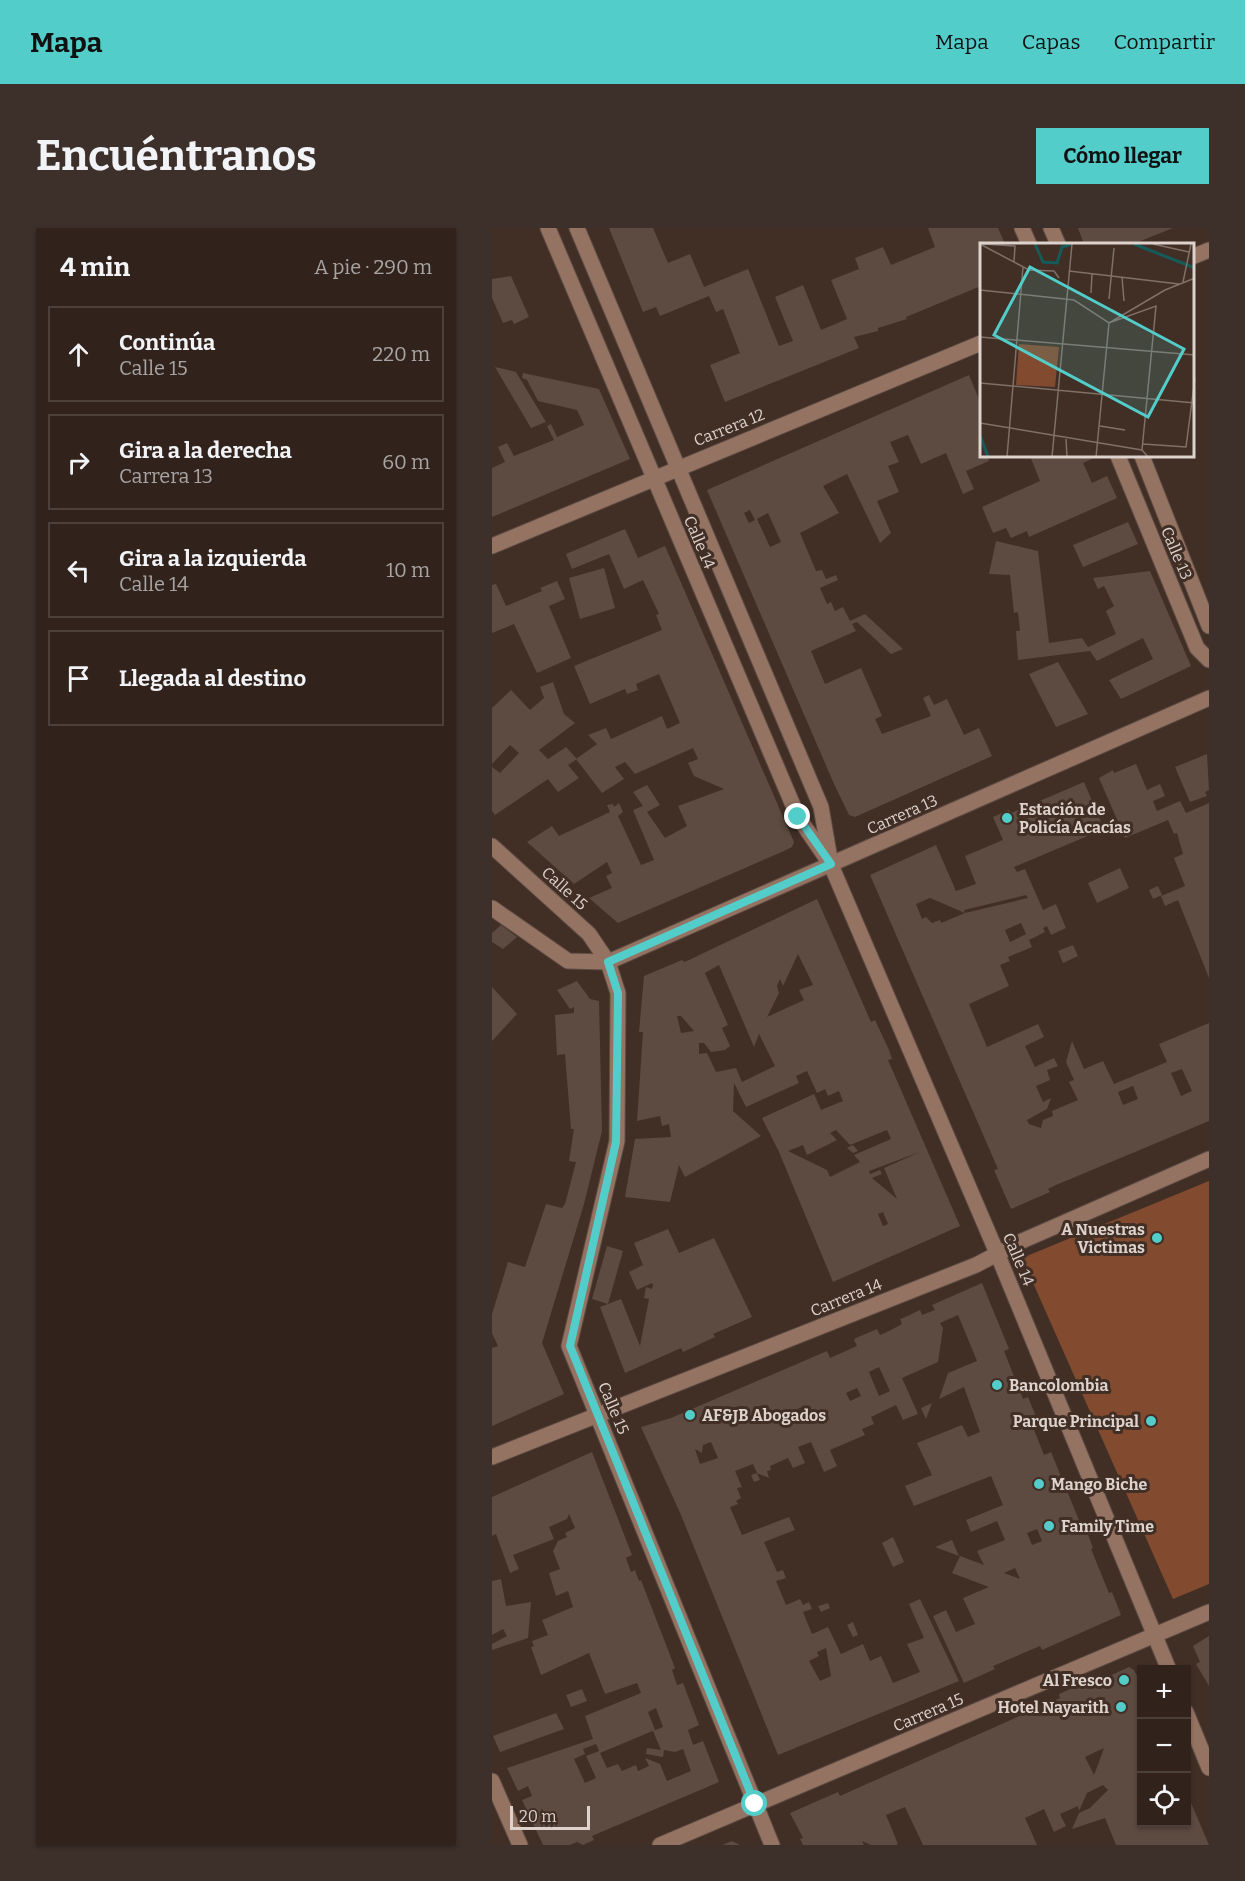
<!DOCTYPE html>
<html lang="es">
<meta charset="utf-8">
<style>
body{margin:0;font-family:Bitter,serif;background:#3d2f29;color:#f1f3f6}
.controls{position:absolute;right:18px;bottom:18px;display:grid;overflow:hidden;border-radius:0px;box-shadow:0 2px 4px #0004}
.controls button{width:54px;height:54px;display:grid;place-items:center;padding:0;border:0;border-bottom:2px solid #4c403b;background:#31231c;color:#f1f3f6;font:30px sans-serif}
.scale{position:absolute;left:18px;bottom:15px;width:80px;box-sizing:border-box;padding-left:6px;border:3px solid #ddd2cc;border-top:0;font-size:16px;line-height:21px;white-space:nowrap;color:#ddd2cc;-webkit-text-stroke:4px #412f26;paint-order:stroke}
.stop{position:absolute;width:18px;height:18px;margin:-14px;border:4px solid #53cdca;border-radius:50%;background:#fff}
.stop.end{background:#53cdca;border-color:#fff;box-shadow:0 2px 6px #0008}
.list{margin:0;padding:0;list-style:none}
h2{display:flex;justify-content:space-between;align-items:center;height:78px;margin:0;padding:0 24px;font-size:26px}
h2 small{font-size:20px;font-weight:400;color:#a8a4a3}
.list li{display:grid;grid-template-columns:39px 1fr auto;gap:18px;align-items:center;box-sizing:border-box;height:96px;margin:0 12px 12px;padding:0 12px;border:2px solid #4c403b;border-radius:0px}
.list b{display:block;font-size:22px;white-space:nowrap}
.list p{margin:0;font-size:20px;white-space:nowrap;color:#a8a4a3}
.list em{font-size:20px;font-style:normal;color:#a8a4a3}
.icon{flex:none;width:33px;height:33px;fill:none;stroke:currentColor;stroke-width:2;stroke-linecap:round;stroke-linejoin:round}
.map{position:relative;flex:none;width:717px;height:1617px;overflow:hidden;border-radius:0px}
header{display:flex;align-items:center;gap:36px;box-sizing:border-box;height:84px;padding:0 30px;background:#53cdca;color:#111}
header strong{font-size:28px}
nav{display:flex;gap:33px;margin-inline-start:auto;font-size:21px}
.intro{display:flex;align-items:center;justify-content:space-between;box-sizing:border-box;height:144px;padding:0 36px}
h1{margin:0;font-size:42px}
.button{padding:15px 27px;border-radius:0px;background:#53cdca;color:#111;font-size:21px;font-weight:700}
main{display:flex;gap:36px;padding:0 36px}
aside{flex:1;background:#31231c;border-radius:0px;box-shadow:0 2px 4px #0004}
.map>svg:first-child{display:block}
.green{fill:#824b2f}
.building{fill:#5d4a41;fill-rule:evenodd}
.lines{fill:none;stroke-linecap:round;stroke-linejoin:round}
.minor-casing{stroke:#5d4c44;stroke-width:17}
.minor{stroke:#957363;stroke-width:15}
.route{stroke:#53cdca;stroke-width:8}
.poi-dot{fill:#53cdca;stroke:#412f26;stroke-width:2}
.labels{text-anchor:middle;stroke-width:6;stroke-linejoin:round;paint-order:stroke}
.street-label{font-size:16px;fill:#ddd2cc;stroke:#412f26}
.poi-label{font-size:16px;font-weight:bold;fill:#ddd2cc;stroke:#412f26;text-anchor:start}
.inset-river{fill:none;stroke:#145b59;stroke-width:3}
.inset-road{fill:none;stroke:#7f7068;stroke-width:1.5}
.view{fill:#53cdca;fill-opacity:0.15;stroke:#53cdca;stroke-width:3}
.inset-edge{fill:none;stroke:#ddd2cc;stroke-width:3}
</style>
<header>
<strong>Mapa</strong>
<nav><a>Mapa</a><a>Capas</a><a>Compartir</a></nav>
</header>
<div class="intro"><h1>Encuéntranos</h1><a class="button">Cómo llegar</a></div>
<main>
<aside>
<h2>4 min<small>A pie · 290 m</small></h2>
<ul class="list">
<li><svg class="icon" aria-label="ahead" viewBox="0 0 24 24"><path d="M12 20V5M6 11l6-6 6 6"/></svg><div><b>Continúa</b><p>Calle 15</p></div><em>220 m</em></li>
<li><svg class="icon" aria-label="right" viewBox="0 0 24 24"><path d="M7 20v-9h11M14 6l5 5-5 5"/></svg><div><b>Gira a la derecha</b><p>Carrera 13</p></div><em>60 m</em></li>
<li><svg class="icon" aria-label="left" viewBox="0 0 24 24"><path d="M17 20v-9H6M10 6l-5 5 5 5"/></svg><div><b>Gira a la izquierda</b><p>Calle 14</p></div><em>10 m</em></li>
<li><svg class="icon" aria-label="arrive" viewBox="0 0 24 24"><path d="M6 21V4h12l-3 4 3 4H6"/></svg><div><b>Llegada al destino</b></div></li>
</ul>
</aside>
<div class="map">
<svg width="717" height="1617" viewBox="0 0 717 1617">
<rect width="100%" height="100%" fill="#412f26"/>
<!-- green -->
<path class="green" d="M717,953V1356L681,1371L530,1030Z"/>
<!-- building -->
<g class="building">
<path d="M117,0H161L176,35L198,26L212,59L256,41L287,118L301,113L283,69L311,57L329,102L355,91L339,52L367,41L363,30L391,19L399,37L443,19L436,0H506L513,16H489V58L414,89L415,91L386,100V103L362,109L367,120L233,174L218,137L248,125L231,81L224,84L217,68L168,88L164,79L151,84Z"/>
<path d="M586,0H681L641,16H597L596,14L592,16Z"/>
<path d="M19,48L37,89L22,96L20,92L11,95L0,70V51Z"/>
<path d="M3,139L24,144L54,194L39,200Z"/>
<path d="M31,145L107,161L138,231L0,289V240L13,234L6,219L15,215L22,228L62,212L55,198L59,196L65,209L92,197L85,182L46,173L35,152L30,150Z"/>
<path d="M477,147L489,176V228H495L497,233L474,243L482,261L471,266L454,225L429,236L416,207L398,214L407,234L396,238L407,264L385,273L399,305L388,315L355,246L331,258L347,285L308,305L324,343L330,342L334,351L344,347L346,352L328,360L335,376L339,374L343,383L351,379L358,393L373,386L411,421L399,426L365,394L360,396L364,403L319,423L333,456L369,440L390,488L383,491L390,506L439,488L431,470L437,467L442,477L455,471L472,507L487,500L500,528L363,589L357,587L342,556L215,262ZM258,282L263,292L257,295L252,285ZM276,285L289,314L278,319L265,291Z"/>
<path d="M538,228H606L591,235L600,255L615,248L625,270L537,309L535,303L519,310L514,300L501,305L490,279L548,253Z"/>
<path d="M636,294L646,316L591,339L581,317Z"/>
<path d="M133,301L146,330L173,318L302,614L300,619L292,623L126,695L97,670L120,660L114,648L120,645L115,634L82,656L35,614L60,598L67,608L118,584L115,577L121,576L122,579L127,575L131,584L126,588L149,637L162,632L141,582L151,578L141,564L155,557L168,577L155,584L173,610L195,598L186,578L232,561L202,548L196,535L206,531L201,520L143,546L133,534L123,539L132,551L110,565L84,531L105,516L96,507L114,500L119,511L170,488L175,501L188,495L167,446L144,456L146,462L135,466L133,461L98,476L82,438L170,402L164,387L167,386L151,352L132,361L117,326L80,341L74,326Z"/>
<path d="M504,313L546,323L557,415L590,410L596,419L624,406L614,383L622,378L612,358L606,361L601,350L658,343L699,438L629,471L617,452L661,431L651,410L605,433L598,423L526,432L524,403H528L526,384L522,385L518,347L497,346Z"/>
<path d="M112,340L123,380L88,391L77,350Z"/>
<path d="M65,353L73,371L57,378L79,430L45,445L22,396L0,405V357L4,356L14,378L50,363L48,360Z"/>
<path d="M566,434L596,486L564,499L537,446Z"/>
<path d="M61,454L72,486L83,495L47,522L56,531L74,519L85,531L76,537L87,550L66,564L56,551L3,587L0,583V539L8,545L27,525L18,517L0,536V480L19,462L38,482L52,470L48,459Z"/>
<path d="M715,526L717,562L713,564L715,568L698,574L683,539Z"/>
<path d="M644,536L655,562L668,556L673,568L661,573L665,583L688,573L694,585L717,575V750L686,672L673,678L669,668L693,658L682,630L691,626L685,605L682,606L676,592L633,610L607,550L621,542L622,545Z"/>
<path d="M592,554L612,601L522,639L525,644L533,641L551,682L564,676L574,700L559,707L555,698L551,700L553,704L537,712L540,719L516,729L518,733L508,737L517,758L477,776L495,819L546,796L552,809L533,818L543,839L562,830L566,838L555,842L558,852L544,858L551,874L559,870L555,881L535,892L537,896L549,900L551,892L561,888L560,883L586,872L577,854L582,852L574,834L580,813L592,841L611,833L622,856L675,834L667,816L717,795V893L564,957L556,961L558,964L519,981L502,942L506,941L378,647L444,617L464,663L484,656L473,628L511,612L501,589L517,582L519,585ZM534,667L536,670L473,685L472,682ZM438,670L473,685L449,695L448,692L440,695L434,689L430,691L424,676ZM529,695L534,706L518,714L513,702ZM690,841L700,863L689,868L679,845ZM641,858L646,871L631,877L626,864Z"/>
<path d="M628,640L637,660L605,675L596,655Z"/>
<path d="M666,658L670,667L661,671L657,662Z"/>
<path d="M325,671L379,794L383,792L397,822L400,831L396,832L468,998L341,1054L287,924L270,890L322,866L329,882L351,873L347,863L336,868L333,861L325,865L315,843L304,848L307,855L254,879L242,855L241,883L269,908L193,949L187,937L178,974L133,969L143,911L179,909L177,896L170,898L168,888L145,893L151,804H147L152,748L190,732L192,734L197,732ZM306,726L321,757L307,762L312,772L275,789L287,765L285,758L288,751L291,758ZM227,737L262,819L267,806L283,838L250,854L244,840L224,844L215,825L207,826V815H212L219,824L233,822L238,818L230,800L236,797L213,745ZM185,788H189L202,803L189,805ZM344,902L358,917L395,902L399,911L362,927L368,934L338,949L335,942L296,923L311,917L315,927L345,912L338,905ZM428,924L392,940L405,971L380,950L390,946L388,942L378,946L377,943ZM391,984L396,996L391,998L386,986Z"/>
<path d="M9,697L25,709L11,721L0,714V705Z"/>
<path d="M581,717L586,728L571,735L566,723Z"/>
<path d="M85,753L98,771L107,773L110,903L92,976L50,1115L72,1166L0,1198V1120L6,1118L0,1105V1086L16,1034L33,1039L54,976L70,980L73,976L84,934L77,933L82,901H79L73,826L65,827L63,787L82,785V779L78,781L65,762Z"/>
<path d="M0,759L25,786L0,813Z"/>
<path d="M361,917L366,923L361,925L355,920Z"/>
<path d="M176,1001L187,1025L222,1010L260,1089L221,1106L223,1109L191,1124L189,1120L133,1145L108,1079L129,1071L148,1118L157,1071L152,1070L154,1059L160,1061L161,1057L160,1055L145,1062L137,1044L151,1037L142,1015Z"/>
<path d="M115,1018L131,1023L116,1076L100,1071Z"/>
<path d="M490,1055L517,1121L512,1123L531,1171L536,1169L545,1191L539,1194L552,1227L559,1224L589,1297L592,1296L601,1320L599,1321L617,1365L620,1364L629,1387L550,1422L548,1418L513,1433L501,1438L503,1441L472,1455L441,1388L454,1382L464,1404L483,1396L471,1370L497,1359L460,1345L468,1328L492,1337L485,1323L513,1312L505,1293L479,1304L474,1292L511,1277L499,1248L422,1278L413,1258L440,1247L425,1215L470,1197L476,1209L488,1204L472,1159L447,1171L456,1145L485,1133L466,1087L448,1095L451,1100L446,1134L410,1150L426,1186L411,1192L404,1177L379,1189L382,1196L370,1201L373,1207L338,1222L345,1238L332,1244L319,1214L306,1219L313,1235L301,1240L296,1230L278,1238L279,1242L275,1243L277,1250L265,1245L268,1252L262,1254L259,1247L265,1245L261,1236L243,1243L250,1259L245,1260L249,1270L244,1273L246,1276L238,1279L250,1307L297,1289L303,1302L272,1314L285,1344L291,1342L294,1350L284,1353L294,1377L308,1371L311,1377L317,1374L320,1381L311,1384L320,1406L336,1399L349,1426L371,1416L378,1433L389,1428L401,1455L428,1444L415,1416L432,1410L417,1376L428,1371L467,1453L286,1527L189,1287L149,1199L179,1190L335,1123L338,1130L365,1118L362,1112L364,1110L385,1101L388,1107L399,1102L410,1096L408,1091L411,1090L428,1082L430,1087L443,1082L440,1077ZM387,1139L398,1163L387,1168L377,1144ZM365,1160L369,1168L358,1173L354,1165ZM310,1179L314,1188L303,1192L299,1184ZM219,1214L226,1230L208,1236L203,1221L210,1225L211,1217ZM545,1301L550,1313L540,1317L535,1305ZM523,1340L528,1351L512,1345ZM334,1420L339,1448L328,1453L317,1433L327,1428L325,1424Z"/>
<path d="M440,1175L434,1191L429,1180Z"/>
<path d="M100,1224L140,1327L134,1330L139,1344L143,1342L147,1353L149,1352L183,1440L180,1442L185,1457L191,1455L207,1497L196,1502L201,1517L211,1513L227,1554L100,1608L102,1612L91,1617L85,1614L78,1617H51L30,1572L40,1568L36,1558L26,1563L15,1540L101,1511L93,1488L149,1465L145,1455L113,1466L97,1425L49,1447L39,1419L42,1418L40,1413L56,1407L50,1392L81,1379L76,1363L64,1368L57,1345L68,1341L61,1323L66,1313L75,1309L73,1305L83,1300L77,1286L75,1291L57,1299L62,1311L21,1327L27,1341L18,1345L4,1306L0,1308V1269ZM164,1480L171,1499L161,1503L169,1522L155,1520L154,1526L171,1529L172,1522L183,1524L191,1521L199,1543L175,1553L168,1536L153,1530L157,1538L146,1543L144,1537L130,1543L126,1536L115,1540L108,1525L163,1502L156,1484ZM104,1516L107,1523L94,1528L104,1550L93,1555L82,1531L93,1526L91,1521Z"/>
<path d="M401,1309L412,1334L401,1339L390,1315Z"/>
<path d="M460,1312L467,1328L443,1319Z"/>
<path d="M9,1351L14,1378L39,1374L36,1410L0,1422V1416L15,1408L11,1401L0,1407V1353Z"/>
<path d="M336,1375L338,1380L329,1384L326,1378Z"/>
<path d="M361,1394L366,1407L361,1409L355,1397Z"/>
<path d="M717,1408V1458L704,1436L708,1434L701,1418Z"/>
<path d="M637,1439L642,1442L650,1458V1594H694V1563L717,1617H624L613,1590L580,1601L587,1585L598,1580L616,1562L611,1557L595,1565L587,1583L586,1578L568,1586L574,1598L562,1604L552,1581L533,1590L545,1617H431L413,1579L394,1587L406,1616L404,1617H379L370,1613L372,1617H311L308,1611L311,1610L298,1585L346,1564L348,1568L368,1559L568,1470L567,1466L598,1452L600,1456ZM612,1520L607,1534L602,1547L593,1529Z"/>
<path d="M90,1461L95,1473L79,1479L74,1467Z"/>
<path d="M64,1485L72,1501L8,1524L1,1508Z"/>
<path d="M240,1613L248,1617H230Z"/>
</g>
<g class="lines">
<defs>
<g id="minor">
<path d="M56,0L306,589L339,637L505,1025L677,1442"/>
<path d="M85,0L329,579L338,631"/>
<path d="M530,0L537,16"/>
<path d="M559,0L566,16"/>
<path d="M700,29L717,22"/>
<path d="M626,228L705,420L717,432"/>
<path d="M650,228L717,398"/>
<path d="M0,318L489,115"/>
<path d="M0,618L97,706L116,734L126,765L125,913L77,1118L280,1617"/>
<path d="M0,680L76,733L116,734L717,470"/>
<path d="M0,1229L484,1037L530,1013L717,931"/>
<path d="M694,1484L717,1540"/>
<path d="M0,1553L28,1617"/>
<path d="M168,1617L717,1384"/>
</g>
</defs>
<!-- minor casing -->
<use href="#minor" class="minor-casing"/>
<!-- minor -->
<use href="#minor" class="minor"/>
</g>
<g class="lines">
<!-- route -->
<path class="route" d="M263,1576L78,1118L124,914L126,765L116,734L339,636L306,589"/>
</g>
<!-- markers -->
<g class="poi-dot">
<circle cx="515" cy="590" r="6"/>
<circle cx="665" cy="1010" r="6"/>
<circle cx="505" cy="1157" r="6"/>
<circle cx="198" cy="1187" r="6"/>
<circle cx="659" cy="1193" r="6"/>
<circle cx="547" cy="1256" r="6"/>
<circle cx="557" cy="1298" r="6"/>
<circle cx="632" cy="1452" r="6"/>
<circle cx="629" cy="1479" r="6"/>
</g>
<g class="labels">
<!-- street labels -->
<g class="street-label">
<text transform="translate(237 199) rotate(-22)" y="6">Carrera 12</text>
<text transform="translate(208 314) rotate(67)" y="6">Calle 14</text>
<text transform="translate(685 325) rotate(67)" y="6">Calle 13</text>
<text transform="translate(410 586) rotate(-24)" y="6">Carrera 13</text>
<text transform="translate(73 660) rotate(42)" y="6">Calle 15</text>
<text transform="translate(527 1031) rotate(67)" y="6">Calle 14</text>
<text transform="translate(354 1069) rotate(-22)" y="6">Carrera 14</text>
<text transform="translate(122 1180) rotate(67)" y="6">Calle 15</text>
<text transform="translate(436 1484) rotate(-23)" y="6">Carrera 15</text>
</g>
<!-- poi labels -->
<g class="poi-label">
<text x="527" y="587">Estación de<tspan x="527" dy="18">Policía Acacías</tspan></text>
<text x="653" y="1007" text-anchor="end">A Nuestras<tspan x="653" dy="18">Victimas</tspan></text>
<text x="517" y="1163">Bancolombia</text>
<text x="210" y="1193">AF&amp;JB Abogados</text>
<text x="647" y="1199" text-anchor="end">Parque Principal</text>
<text x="559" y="1262">Mango Biche</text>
<text x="569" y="1304">Family Time</text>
<text x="620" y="1458" text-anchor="end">Al Fresco</text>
<text x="617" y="1485" text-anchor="end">Hotel Nayarith</text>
</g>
</g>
<!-- overview -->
<g transform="translate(488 15)">
<rect width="214" height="214" fill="#412f26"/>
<path d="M39,101L79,104L75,144L36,142Z" fill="#824b2f"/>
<path class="inset-river" d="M55,1L63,19L77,20L82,4L92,1M154,1L215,25M0,192L8,214"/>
<path class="inset-road" d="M0,1L49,27L74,28L79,35M3,1L35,3L34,19M173,1L209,9M89,28L199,41M142,34L144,58M203,39L211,1M0,47L94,57L129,80L176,63L162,207L168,214M111,50L112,31M129,56L134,5M129,80L185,47L215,35M0,94L215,112M0,140L215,160M0,180L162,207M120,183L145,187M86,196L87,214M163,201L206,204L215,135M27,214L43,24M72,214L92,1M116,214L129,80"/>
<path class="view" d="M50,24L204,106L168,174L14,92Z"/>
<rect width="214" height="214" class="inset-edge"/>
</g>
</svg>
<div class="controls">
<button>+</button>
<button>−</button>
<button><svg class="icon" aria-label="locate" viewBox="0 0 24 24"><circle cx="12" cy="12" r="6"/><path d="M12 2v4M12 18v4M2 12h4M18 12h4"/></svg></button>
</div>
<div class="scale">20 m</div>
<div class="stop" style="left:263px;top:1576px"></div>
<div class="stop end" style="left:306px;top:589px"></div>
</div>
</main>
